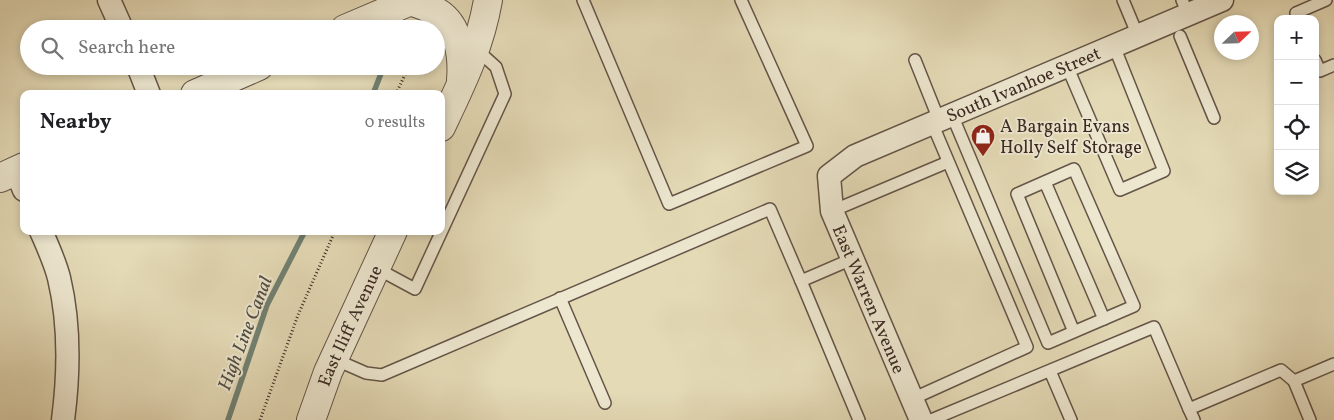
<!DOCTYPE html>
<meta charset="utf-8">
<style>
body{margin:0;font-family:Vollkorn,serif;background:#f6f6f6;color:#202124}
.controls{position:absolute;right:15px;top:15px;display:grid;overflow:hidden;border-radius:10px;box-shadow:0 2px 8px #0003}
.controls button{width:45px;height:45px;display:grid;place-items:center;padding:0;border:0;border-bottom:1px solid #e0e0e0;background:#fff;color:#202124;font:25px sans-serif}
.compass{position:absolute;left:1214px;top:15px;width:45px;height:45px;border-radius:50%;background:#fff;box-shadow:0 2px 8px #0003;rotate:67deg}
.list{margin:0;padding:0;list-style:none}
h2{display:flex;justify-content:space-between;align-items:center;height:65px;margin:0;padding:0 20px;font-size:21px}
h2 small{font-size:16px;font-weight:400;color:#757577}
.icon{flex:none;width:28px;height:28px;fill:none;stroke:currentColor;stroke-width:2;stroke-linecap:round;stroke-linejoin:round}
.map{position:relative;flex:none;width:1334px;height:420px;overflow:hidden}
.search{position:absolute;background:#fff;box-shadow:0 2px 8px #0003;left:20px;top:20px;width:425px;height:55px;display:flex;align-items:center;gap:12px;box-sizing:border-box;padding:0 18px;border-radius:28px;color:#757577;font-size:19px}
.panel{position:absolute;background:#fff;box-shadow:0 2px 8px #0003;left:20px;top:90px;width:425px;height:145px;border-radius:10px}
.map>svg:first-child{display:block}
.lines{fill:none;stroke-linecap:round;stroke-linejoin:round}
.stream{stroke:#718173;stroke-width:5.5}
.service-casing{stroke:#645548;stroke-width:14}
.minor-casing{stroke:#645548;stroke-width:25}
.tertiary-casing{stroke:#645548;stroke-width:30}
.path{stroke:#3a2923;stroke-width:3;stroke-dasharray:1 2.5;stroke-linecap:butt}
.service{stroke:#ede7d0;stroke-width:11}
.minor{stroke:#ede7d0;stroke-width:22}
.tertiary{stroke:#ede7d0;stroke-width:28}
.labels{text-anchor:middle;stroke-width:4;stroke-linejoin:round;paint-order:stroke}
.street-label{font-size:18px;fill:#3a2923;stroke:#ede7d0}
.poi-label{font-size:18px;fill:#3a2923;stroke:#ede7d0;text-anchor:start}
.water-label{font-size:19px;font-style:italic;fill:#514e44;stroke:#ede7d0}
</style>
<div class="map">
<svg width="1334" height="420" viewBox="0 0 1334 420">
<rect width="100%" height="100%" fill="#e4dab6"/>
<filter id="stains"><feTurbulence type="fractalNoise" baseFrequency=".004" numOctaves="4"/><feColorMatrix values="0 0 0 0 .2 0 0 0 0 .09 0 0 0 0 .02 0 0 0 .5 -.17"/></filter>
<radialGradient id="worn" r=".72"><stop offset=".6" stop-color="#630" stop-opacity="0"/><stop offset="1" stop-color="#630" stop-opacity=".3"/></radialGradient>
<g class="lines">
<!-- stream -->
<g class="stream">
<path d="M398,29L403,14"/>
<path d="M373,94L384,66"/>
<path d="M228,420L267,305L305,231"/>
</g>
<defs>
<g id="service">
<path d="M583,0L669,204L807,146L741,0"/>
<path d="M1123,0L1138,36"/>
<path d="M1182,0L1188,14"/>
<path d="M1299,19L1296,13L1326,0"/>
<path d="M1180,36L1214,118"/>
<path d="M915,60L939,120"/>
<path d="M1315,60L1320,71L1334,65"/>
<path d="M1067,66L1120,190L1164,171L1114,46"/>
<path d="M952,115L1048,343L1134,306L1074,169L1017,194L1074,332"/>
<path d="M1045,182L1104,319"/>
<path d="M832,211L948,162"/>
<path d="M376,268L415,289L505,94L496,67L476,49"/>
<path d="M801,281L859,420"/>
<path d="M560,298L605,403"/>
<path d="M334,359L366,373L382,375L770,209L801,281L852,259"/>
<path d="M1050,371L1071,420"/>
<path d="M912,399L1027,347L932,123"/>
<path d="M931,420L1154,327L1189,409"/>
<path d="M1194,420L1189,409L1281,370L1294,381"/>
<path d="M1310,420L1294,381L1334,364"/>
</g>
<g id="minor">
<path d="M109,0L122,29"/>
<path d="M138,66L149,94"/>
<path d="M16,171L24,190"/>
<path d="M41,231C48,247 55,262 59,278C70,324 69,374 63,420"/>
<path id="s1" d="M921,420L832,211L829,176L855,156L1222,0"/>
</g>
<g id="tertiary">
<path d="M411,1C420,5 429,7 437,12C459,25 463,57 461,80"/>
<path d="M345,29L413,0"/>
<path d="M195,94L259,66"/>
<path d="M441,127C461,85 480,47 488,0"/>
<path d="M0,178L24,167"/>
<path id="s2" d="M311,420L328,372L393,231"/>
</g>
</defs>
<!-- service casing -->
<use href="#service" class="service-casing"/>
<!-- minor casing -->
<use href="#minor" class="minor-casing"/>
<!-- tertiary casing -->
<use href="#tertiary" class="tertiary-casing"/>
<!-- path -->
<g class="path">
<path d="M396,94L409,66"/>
<path d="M260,420L298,315L335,231"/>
</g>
<!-- service -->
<use href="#service" class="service"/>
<!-- minor -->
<use href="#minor" class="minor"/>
<!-- tertiary -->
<use href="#tertiary" class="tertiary"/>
</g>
<!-- icons -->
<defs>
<symbol id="shop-pin" viewBox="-11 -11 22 30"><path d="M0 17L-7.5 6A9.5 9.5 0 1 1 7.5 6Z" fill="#8f2418" stroke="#ede7d0"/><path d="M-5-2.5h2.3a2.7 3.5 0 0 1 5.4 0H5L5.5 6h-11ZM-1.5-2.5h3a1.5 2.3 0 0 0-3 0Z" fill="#fff"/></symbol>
</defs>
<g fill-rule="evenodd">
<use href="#shop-pin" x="969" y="122" width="28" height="38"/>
</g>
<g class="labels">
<!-- street labels -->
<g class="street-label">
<text dy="6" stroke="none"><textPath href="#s1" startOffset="478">South Ivanhoe Street</textPath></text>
<text transform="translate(869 299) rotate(67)" y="6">East Warren Avenue</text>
<text dy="6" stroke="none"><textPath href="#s2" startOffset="102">East Iliff Avenue</textPath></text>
</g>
<!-- poi labels -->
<g class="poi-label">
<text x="1000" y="132">A Bargain Evans<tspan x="1000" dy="21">Holly Self Storage</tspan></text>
</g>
<!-- water labels -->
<g class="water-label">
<text transform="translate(244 333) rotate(-69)" y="7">High Line Canal</text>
</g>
</g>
<rect width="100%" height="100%" filter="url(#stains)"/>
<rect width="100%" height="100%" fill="url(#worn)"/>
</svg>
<div class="controls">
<button>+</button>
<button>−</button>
<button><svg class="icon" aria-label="locate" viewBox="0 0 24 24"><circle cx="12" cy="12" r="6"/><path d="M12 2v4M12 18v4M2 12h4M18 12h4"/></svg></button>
<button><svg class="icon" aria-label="layers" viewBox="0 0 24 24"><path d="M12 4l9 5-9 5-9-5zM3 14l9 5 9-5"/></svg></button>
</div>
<svg class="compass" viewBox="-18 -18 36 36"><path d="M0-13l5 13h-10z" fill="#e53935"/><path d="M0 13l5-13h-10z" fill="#757577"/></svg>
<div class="search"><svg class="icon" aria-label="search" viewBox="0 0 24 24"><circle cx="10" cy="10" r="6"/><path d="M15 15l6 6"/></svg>Search here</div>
<section class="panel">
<h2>Nearby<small>0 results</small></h2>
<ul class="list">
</ul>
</section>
</div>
